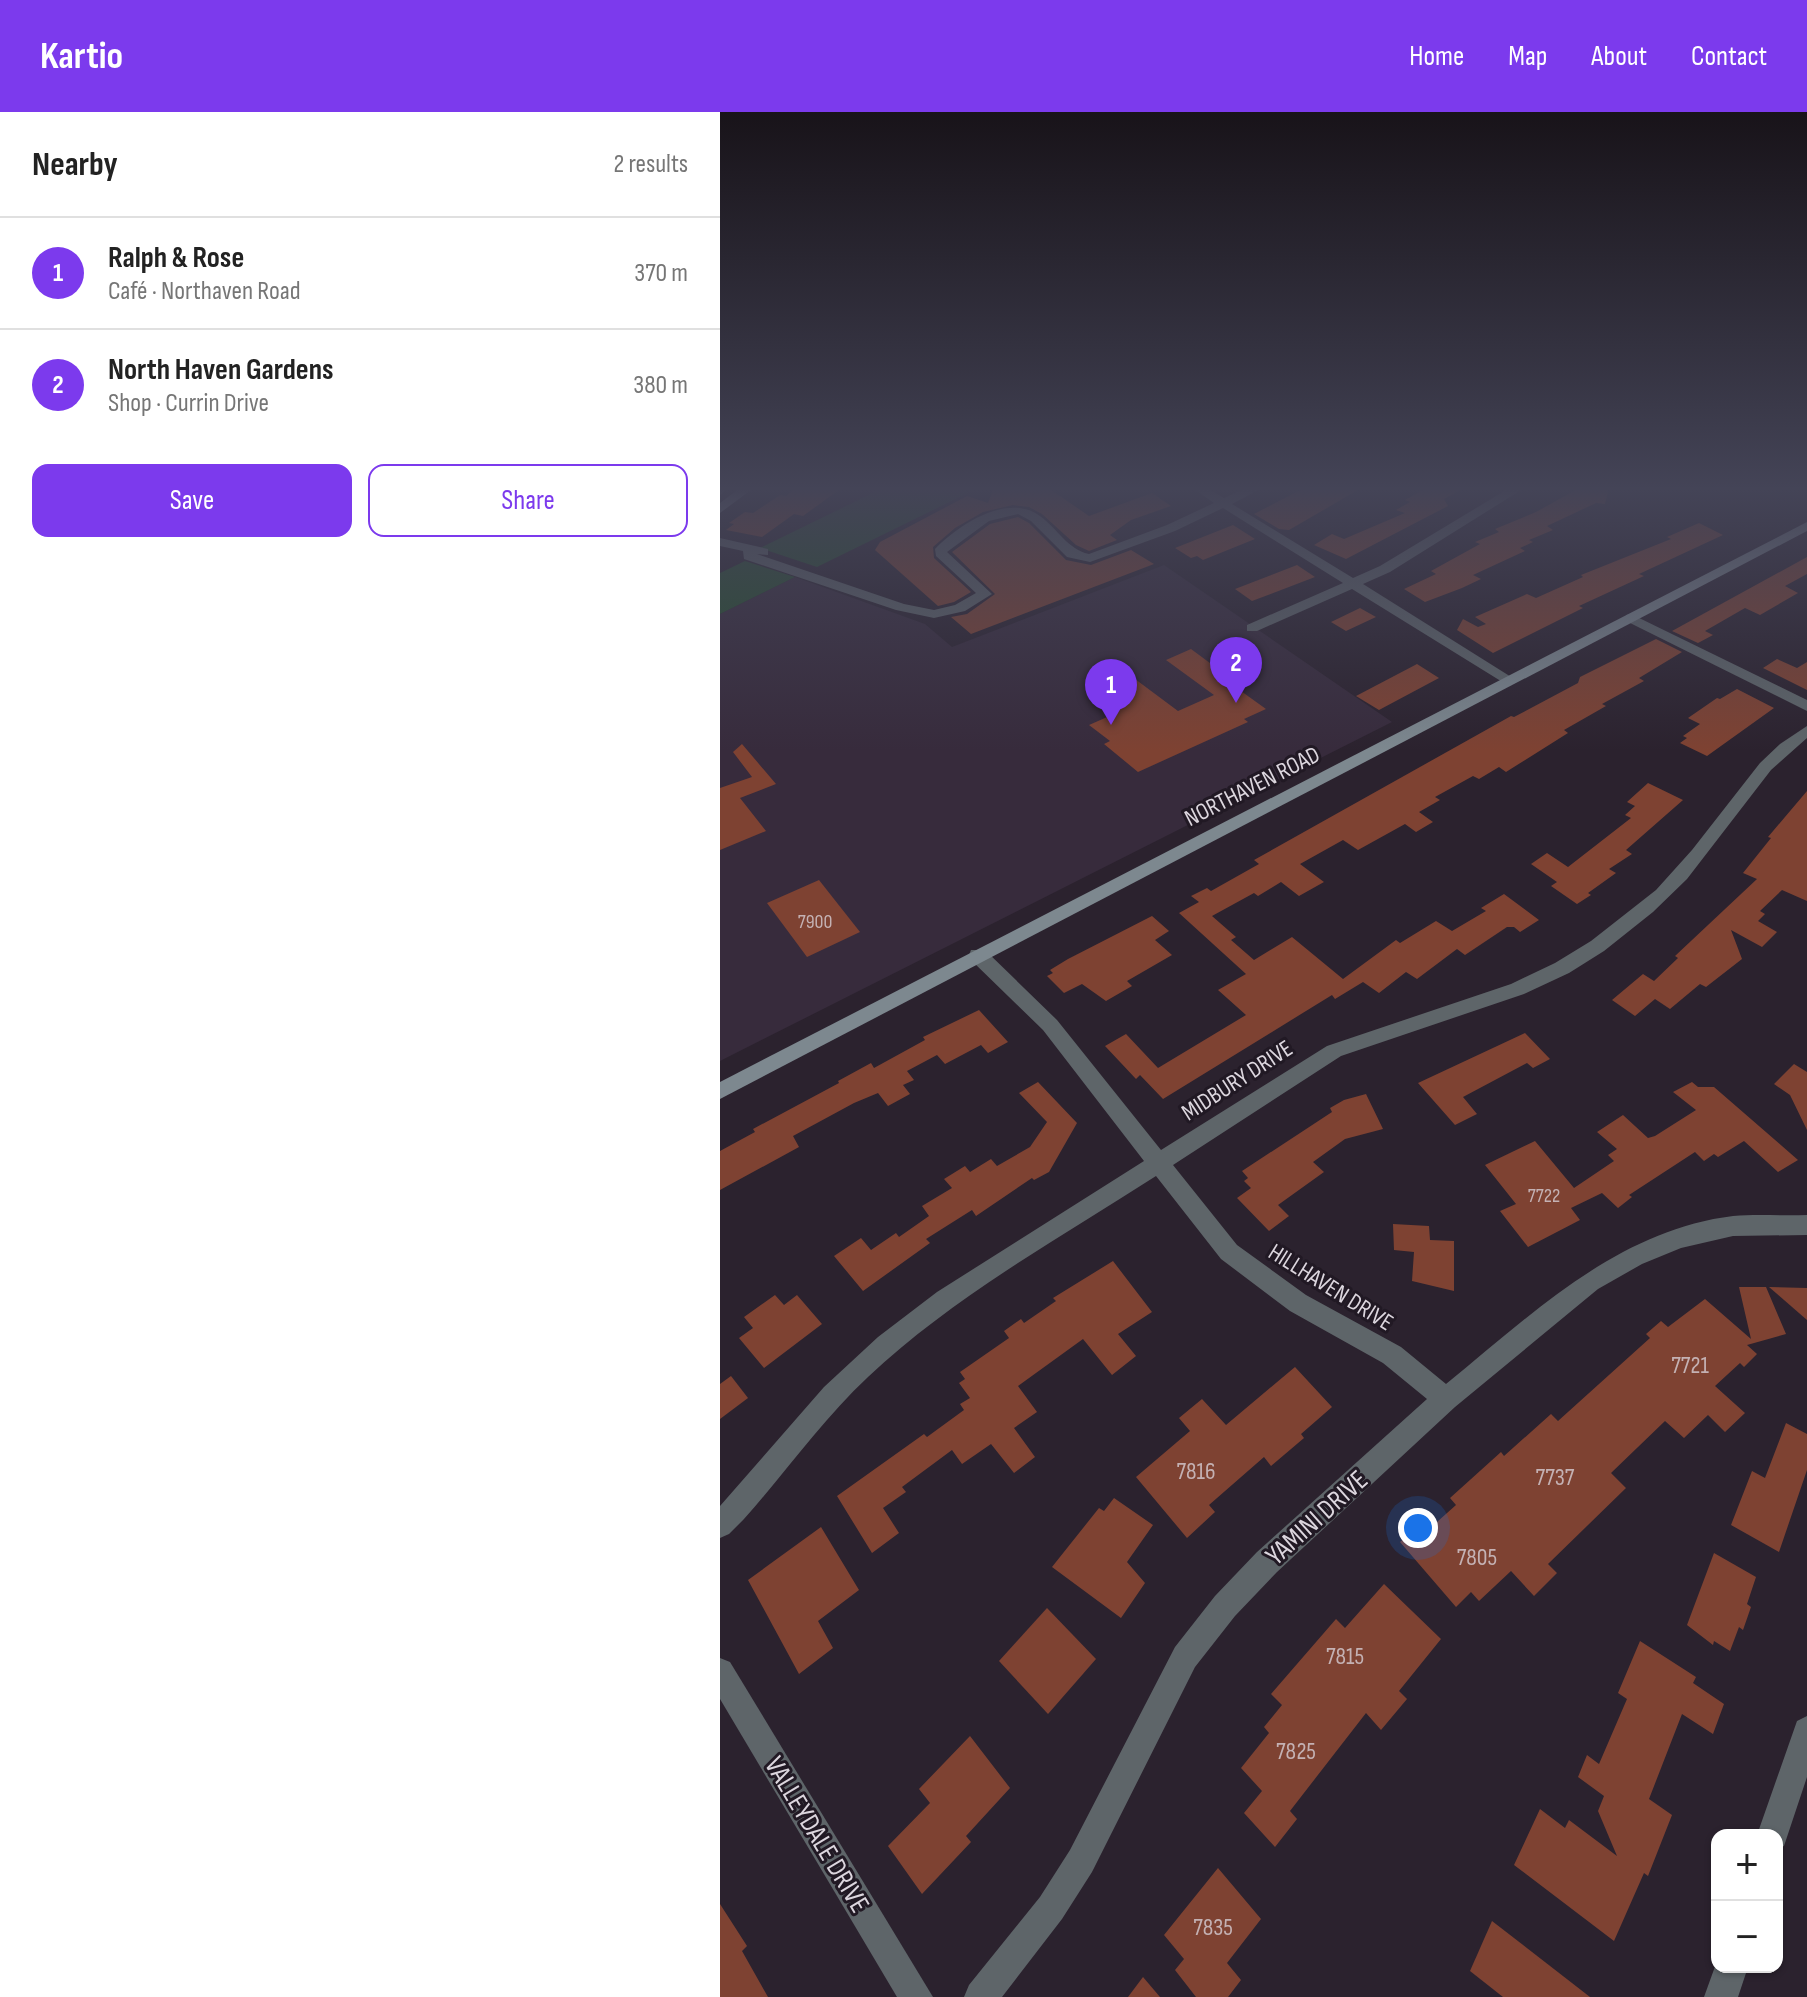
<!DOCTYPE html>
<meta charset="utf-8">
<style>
body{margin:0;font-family:"Sofia Sans Condensed",sans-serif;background:#f6f6f6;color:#222}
.controls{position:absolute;right:24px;bottom:24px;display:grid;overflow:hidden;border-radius:16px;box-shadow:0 2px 6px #0004}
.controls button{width:72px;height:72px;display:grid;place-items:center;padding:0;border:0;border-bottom:2px solid #e0e0e0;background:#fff;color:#222;font:40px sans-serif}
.you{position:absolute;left:698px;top:1416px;width:28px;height:28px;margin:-20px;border:6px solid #fff;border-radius:50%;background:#1a73e8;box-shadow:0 0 0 12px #1a73e833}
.badge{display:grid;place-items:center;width:52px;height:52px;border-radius:50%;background:#7c3aed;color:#fff;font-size:26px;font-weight:700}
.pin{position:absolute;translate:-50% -66px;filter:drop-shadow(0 2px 4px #0008)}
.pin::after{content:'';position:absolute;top:42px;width:28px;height:24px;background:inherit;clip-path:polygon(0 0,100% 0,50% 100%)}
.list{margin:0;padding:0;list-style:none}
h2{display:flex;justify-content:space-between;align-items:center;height:104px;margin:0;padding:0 32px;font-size:34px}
h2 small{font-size:26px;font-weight:400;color:#767676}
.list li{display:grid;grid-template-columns:52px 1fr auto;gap:24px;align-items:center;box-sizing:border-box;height:112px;padding:0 32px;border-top:2px solid #e0e0e0}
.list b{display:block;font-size:30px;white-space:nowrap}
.list p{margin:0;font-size:26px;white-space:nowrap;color:#767676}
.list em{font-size:26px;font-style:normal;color:#767676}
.actions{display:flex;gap:16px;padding:24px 32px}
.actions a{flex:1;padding:18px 0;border:2px solid #7c3aed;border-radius:16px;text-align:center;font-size:28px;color:#7c3aed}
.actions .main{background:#7c3aed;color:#fff}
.map{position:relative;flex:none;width:1087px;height:1885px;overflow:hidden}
header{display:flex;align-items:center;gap:48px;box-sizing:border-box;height:112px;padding:0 40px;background:#7c3aed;color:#fff}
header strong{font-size:38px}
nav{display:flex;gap:44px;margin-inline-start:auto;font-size:28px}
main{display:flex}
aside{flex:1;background:#fff}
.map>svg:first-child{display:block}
.built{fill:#372b3c}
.green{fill:#264e2d}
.building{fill:#7e4232}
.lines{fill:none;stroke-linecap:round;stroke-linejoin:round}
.street{fill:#5e6569;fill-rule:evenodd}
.secondary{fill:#7d888f;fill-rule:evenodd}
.labels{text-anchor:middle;stroke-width:6;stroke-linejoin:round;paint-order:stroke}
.number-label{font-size:20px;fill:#c4b1b3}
.street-label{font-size:24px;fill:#dcd6de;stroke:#211924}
.near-number-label{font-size:24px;fill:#c4b1b3}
.near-street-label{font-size:28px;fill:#dcd6de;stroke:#211924}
</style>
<header>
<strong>Kartio</strong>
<nav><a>Home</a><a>Map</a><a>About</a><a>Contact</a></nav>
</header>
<main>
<aside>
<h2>Nearby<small>2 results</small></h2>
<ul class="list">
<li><span class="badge">1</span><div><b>Ralph &amp; Rose</b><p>Café · Northaven Road</p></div><em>370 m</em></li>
<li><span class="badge">2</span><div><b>North Haven Gardens</b><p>Shop · Currin Drive</p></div><em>380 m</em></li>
</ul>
<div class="actions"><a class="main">Save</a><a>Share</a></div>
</aside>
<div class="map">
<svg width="1087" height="1885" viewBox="0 0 1087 1885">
<rect width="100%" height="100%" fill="#2b222e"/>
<!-- built -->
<path class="built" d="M444,453L672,610L0,949V502L75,465L205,512L232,535Z"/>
<!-- green -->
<g class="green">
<path d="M165,375H260L97,455L40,436Z"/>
<path d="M25,449L75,465L0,502V461Z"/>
</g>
<!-- building -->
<g class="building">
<path d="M77,375H123L83,404L74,402L42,425L6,418L14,412L9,411L25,400L33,401L60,383L66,384Z"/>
<path d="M274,375H327L369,404L432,381L451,394L411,408L390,423L397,428L369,439L356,433L322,402L309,395L293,393L263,400L235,416L213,435L214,446L251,480L234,490L218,494L155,438L160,430L247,384L268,391Z"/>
<path d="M586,375H643L569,418L559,417L534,402Z"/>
<path d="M708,375H746L724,387L728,394L626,447L594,433L612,422L624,427L685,401L676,398L690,390L685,388Z"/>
<path d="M861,375H889L885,392L876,391L827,414L833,418L809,428L813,430L800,436L805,439L753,463L761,467L742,476L705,490L684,477L716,462L711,459L760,432L755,430L779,420L775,417L816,400Z"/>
<path d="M298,405L309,411L346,448L371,453L411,438L434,452L251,522L231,505L247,502L275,482L232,440L270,412Z"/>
<path d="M979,411L1003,423L919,462L924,464L859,494L863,496L773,541L737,518L743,507L758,515L766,512L755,505L807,482L816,486L863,465L861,463L951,427L947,425Z"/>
<path d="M513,413L535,427L483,448L477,444L471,446L455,436Z"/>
<path d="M1087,445V462L1065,474L1078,481L1040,503L1025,496L985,519L993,523L978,531L952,519Z"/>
<path d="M577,453L595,465L532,489L515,477Z"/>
<path d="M640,496L656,505L626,519L611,510Z"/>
<path d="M936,527L962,540L919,566L924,569L882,592L886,594L844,618L848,621L786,660L779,655L759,667L753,664L715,685L720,688L699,700L713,710L696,720L685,712L638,738L623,728L580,752L604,770L579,784L561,770L538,784L534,781L492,804L516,825L511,828L534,848L572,825L623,867L676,828L680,831L716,809L732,819L766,799L761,796L784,782L819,808L800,820L794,815H787L745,843L737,837L697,867L686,860L659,881L643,870L615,887L612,883L443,987L420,963L416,967L385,934L406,922L438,956L526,903L498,878L526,862L459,801L479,790L471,784L487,776L491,779L539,752L534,748L791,604L794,605L858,571L860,565Z"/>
<path d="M471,537L498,557L493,559L546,597L524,607L528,610L418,660L384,632L390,629L369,613L394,602L369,582L411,564L458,599L494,583L446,548Z"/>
<path d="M1057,547L1077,556L1087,550V578L1043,556Z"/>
<path d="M697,552L719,566L659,598L636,584Z"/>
<path d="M1017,577L1054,596L987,644L960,631L967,626L963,624L980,612L968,606L997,586L1000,587Z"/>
<path d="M22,632L56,672L20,686L46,719L0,738V676L32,665L13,640Z"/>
<path d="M928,671L963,688L906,738L912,742L889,757L896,761L868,781L871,783L857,792L831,774L837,770L811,752L827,741L848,755L911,706L905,703L915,694L907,690Z"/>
<path d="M1087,679V789L1062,778L1040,799L1045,802L1038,809L1057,820L1042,835L1011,818L1022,847L986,875L980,872L950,897L935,887L915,904L892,888L923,862L934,869L958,846L955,844L1037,767L1023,761L1051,726L1048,725Z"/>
<path d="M99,768L140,820L87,845L47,791Z"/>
<path d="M432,804L449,819L435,828L452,843L407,869L412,874L386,889L362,872L344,881L327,864L333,861L330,858L348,847Z"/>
<path d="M259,898L288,930L268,941L261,933L225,952L217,943L187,959L194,968L183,973L190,982L168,994L158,981L134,991L73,1024L79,1035L0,1078V1039L35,1020L33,1017L119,971L118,969L151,951L154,956L205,928L203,925Z"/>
<path d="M805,921L830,947L813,956L807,951L743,985L757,1002L735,1013L698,971Z"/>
<path d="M1074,952L1087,960V1018L1070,983L1054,972Z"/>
<path d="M318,970L357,1011L329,1060L314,1068L312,1066L256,1104L252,1098L206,1127L210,1131L143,1179L114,1144L141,1126L151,1138L176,1121L179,1125L209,1104L202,1094L232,1076L224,1067L245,1054L250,1060L271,1047L277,1054L310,1035L327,1010L299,981Z"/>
<path d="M972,970L978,975H994L1078,1048L1058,1060L1024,1029L998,1045L994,1042L984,1049L975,1040L909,1083L912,1085L898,1096L882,1081L851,1096L860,1108L808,1135L780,1099L796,1092L765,1053L815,1029L854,1076L894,1049L888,1043L897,1037L877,1020L903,1003L928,1026L935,1024L976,998L953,980Z"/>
<path d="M646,982L663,1017L625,1027L593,1050L604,1060L558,1093L569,1104L549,1119L517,1086L531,1076L524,1069L528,1066L522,1059L612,1000L610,996L624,988Z"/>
<path d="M673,1112L709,1114L710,1128L734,1129V1179L692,1169L694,1140L674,1138Z"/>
<path d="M393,1149L432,1200L398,1222L416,1244L392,1263L363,1227L298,1274L317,1300L294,1316L315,1345L294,1361L271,1332L242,1352L232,1338L182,1375L186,1380L163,1396L179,1421L152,1441L117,1384L204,1322L207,1325L244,1298L240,1292L250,1286L239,1271L245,1267L240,1260L289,1226L284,1219L301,1207L304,1211L336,1189L333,1186Z"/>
<path d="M1019,1175H1046L1066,1222L1027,1233L1037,1242L1024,1255L1020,1251L995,1274L1025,1301L1005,1320L988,1303L964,1326L945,1309L891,1361L906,1376L828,1452L837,1461L814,1484L791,1459L759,1489L751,1480L736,1495L680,1430L702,1411L708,1418L736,1393L730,1386L781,1340L784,1344L831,1302L838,1309L930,1226L926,1222L941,1209L948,1215L985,1187L1031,1227Z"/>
<path d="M1049,1175L1087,1176V1208Z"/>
<path d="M55,1183L64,1193L77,1183L102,1212L44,1256L19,1226L33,1216L24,1205Z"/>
<path d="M575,1255L612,1295L581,1322L584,1326L551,1354L544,1345L489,1393L495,1400L467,1426L416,1365L470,1319L459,1306L482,1287L506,1313Z"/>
<path d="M11,1264L28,1286L0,1307V1272Z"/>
<path d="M1066,1311L1087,1322V1358L1059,1440L1011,1413L1032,1359L1045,1366Z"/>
<path d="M394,1386L433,1413L407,1450L425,1471L401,1506L332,1455L379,1396L384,1399Z"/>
<path d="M101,1415L139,1478L98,1509L113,1536L79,1562L28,1468Z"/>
<path d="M994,1441L1036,1465L1027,1492L1031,1495L1023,1518L1019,1515L1010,1539L994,1529L993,1533L967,1513Z"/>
<path d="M664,1472L721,1527L679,1579L687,1587L661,1618L646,1601L570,1699L577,1707L555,1735L524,1701L542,1679L521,1656L549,1621L544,1615L562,1593L551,1582L616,1507L625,1516Z"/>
<path d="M327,1496L376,1547L328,1602L279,1549Z"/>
<path d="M920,1529L976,1565L973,1571L1004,1592L993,1622L962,1602L929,1687L952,1703L928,1764L924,1761L894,1829L794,1753L820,1697L845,1716L849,1708L897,1744L878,1699L884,1684L858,1665L867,1643L879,1652L907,1587L898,1581Z"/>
<path d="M250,1624L290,1676L246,1724L251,1730L202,1782L168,1734L210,1691L199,1677Z"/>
<path d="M498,1756L541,1807L507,1851L521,1868L508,1885H476L455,1858L464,1847L444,1823Z"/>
<path d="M0,1792L27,1834L22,1839L48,1885H0Z"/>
<path d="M772,1809L870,1885H783L750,1859Z"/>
<path d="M423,1865L440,1885H408Z"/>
</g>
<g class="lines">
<!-- street -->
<g class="street">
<path d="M471,375H485L504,386L528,375H544L512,392L633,466L660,454L791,375H806L670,460L643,472L796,568L789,572L784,571L632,477L537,519H527V513L623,471L503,396L455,419L370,450L347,445L311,409L298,402L269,409L227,440L272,482L245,499L214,506L176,498L24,447L23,439L0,434V426L48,437V443L37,442L184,492L214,498L235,493L256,481L216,444L215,437C238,413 288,380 320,404C338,417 347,437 369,442L447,413L494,391Z"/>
<path d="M911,502L1087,588V599L906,509V503Z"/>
<path d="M1087,614V626L1051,658L967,767L933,800L884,839L849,861L804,882L621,944L453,1053L517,1133L586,1183L681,1235L726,1272C812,1202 898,1118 1013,1104C1037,1102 1063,1104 1087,1103V1123L1013,1124L961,1136L922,1152L878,1177L735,1295L557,1460L515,1504L475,1555L372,1760L342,1807L282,1885H244L249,1873L320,1785L350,1738L455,1535L495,1484L537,1440L707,1287L663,1251L570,1199L501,1147L436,1064C338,1127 233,1185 148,1265C102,1308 66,1360 24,1407L9,1422L0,1426V1394L104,1275L158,1225L217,1180L424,1049L323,918L251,848L249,843L251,838H265L337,908L441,1038L607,934L791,872L835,851L871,829L936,778L972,738L1040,651L1060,632Z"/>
<path d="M0,1546L10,1550L213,1885H177L0,1587Z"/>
<path d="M1087,1604V1665L1064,1734L1057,1737V1723H1037L1077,1609Z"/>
<path d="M997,1849V1855H1028L1018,1885H984Z"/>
</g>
<!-- secondary -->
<g class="secondary">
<path d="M0,375H10L0,383Z"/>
<path d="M21,375H35L0,401V391Z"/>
<path d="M1087,410V419L0,987V970Z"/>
</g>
</g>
<!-- sky -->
<linearGradient id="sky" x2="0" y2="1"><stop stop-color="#181319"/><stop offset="0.59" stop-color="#444457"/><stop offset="1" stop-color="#444457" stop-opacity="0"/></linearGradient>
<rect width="1087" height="639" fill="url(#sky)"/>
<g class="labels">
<!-- number labels -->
<g class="number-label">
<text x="95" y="816">7900</text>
<text x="824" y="1090">7722</text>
</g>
<!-- street labels -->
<g class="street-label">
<text transform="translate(532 674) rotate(-27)" y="8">NORTHAVEN ROAD</text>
<text transform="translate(517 968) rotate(-33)" y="8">MIDBURY DRIVE</text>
<text transform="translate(611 1175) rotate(32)" y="8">HILLHAVEN DRIVE</text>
</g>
<!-- near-number labels -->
<g class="near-number-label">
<text x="970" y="1261">7721</text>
<text x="476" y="1367">7816</text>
<text x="835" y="1373">7737</text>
<text x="757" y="1453">7805</text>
<text x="625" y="1552">7815</text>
<text x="576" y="1647">7825</text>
<text x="493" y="1823">7835</text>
</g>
<!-- near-street labels -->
<g class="near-street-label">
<text transform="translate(596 1405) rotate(-42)" y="10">YAMINI DRIVE</text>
<text transform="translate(98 1722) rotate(59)" y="10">VALLEYDALE DRIVE</text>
</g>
</g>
</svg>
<div class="controls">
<button>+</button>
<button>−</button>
</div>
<div class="you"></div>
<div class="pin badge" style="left:391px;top:613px">1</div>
<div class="pin badge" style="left:516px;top:591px">2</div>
</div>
</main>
